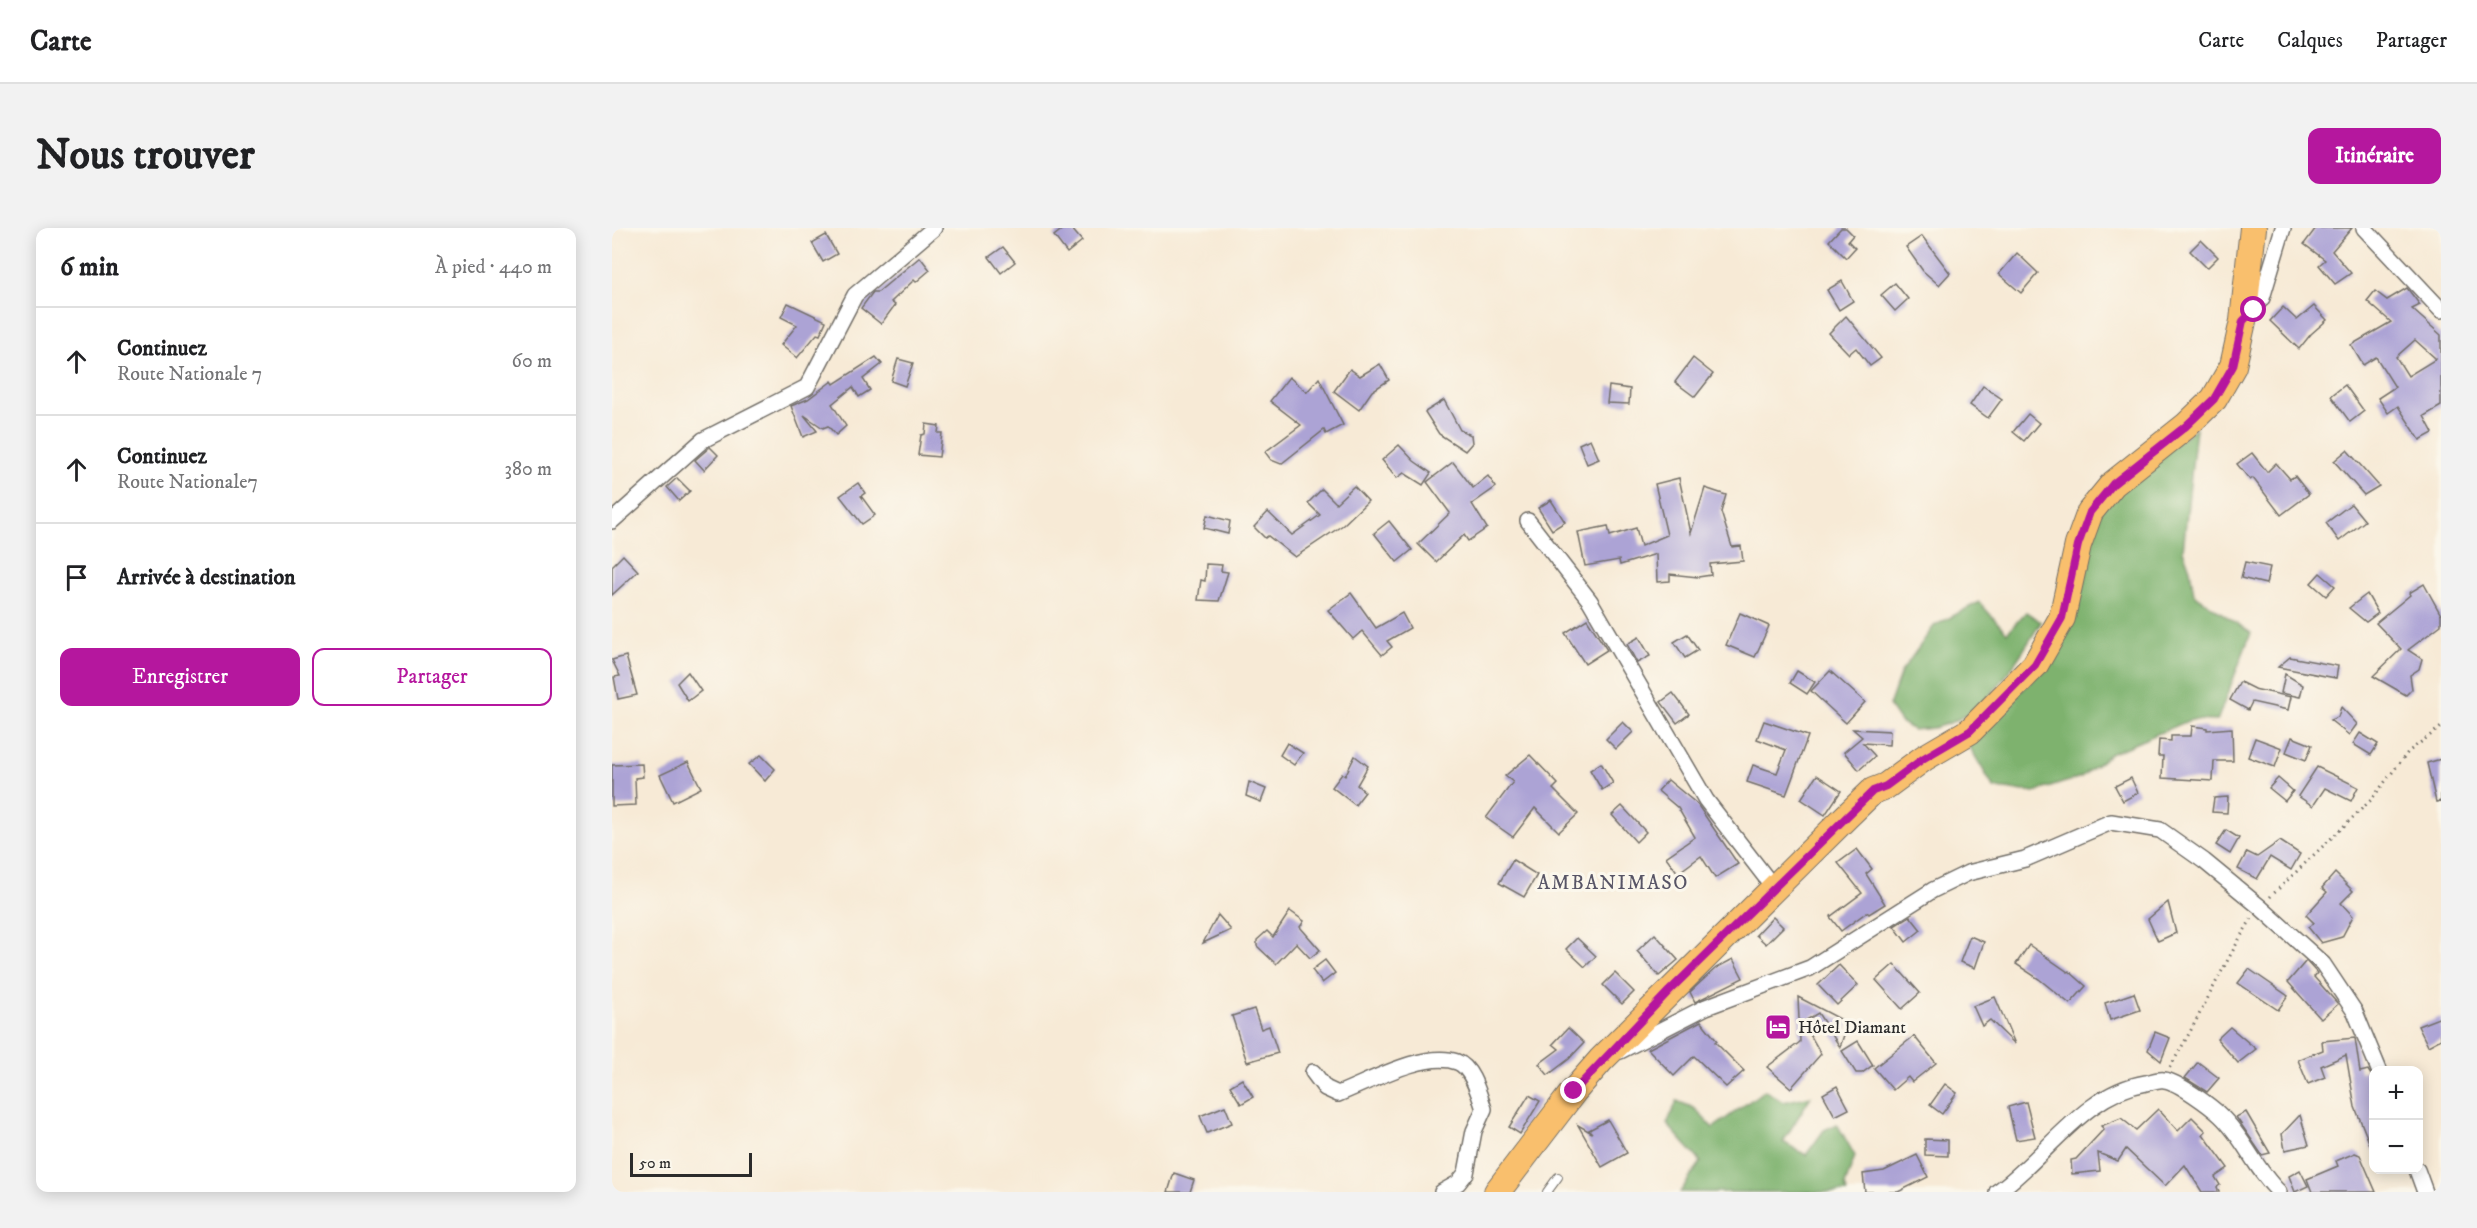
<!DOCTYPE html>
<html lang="fr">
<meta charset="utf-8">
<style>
body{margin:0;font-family:"IM FELL DW Pica",serif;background:#f2f2f2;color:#202124}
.controls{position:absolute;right:18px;bottom:18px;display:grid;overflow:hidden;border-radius:12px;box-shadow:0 3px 15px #0003}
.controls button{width:54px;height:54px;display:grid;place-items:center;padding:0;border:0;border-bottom:2px solid #e0e0e0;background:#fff;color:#202124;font:30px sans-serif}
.scale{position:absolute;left:18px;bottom:15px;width:122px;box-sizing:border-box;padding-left:6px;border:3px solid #2b2b2b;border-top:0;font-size:16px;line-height:21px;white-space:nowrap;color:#2b2b2b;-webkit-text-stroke:4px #fbf7ec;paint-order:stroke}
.stop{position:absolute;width:18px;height:18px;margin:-14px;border:4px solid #b5179e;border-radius:50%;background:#fff}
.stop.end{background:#b5179e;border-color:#fff;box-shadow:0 2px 6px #0008}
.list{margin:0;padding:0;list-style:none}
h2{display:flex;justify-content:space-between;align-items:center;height:78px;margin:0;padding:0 24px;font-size:26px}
h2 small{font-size:20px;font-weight:400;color:#757577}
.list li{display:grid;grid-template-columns:39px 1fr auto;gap:18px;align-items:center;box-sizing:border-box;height:108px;padding:0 24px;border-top:2px solid #e0e0e0}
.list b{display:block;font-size:22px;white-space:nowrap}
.list p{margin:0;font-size:20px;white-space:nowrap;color:#757577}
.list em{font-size:20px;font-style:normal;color:#757577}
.actions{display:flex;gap:12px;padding:18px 24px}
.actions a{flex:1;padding:14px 0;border:2px solid #b5179e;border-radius:12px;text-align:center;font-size:21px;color:#b5179e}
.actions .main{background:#b5179e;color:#fff}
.icon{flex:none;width:33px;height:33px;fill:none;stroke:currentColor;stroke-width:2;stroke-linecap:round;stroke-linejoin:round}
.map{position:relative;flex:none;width:1829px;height:964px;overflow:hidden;border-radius:12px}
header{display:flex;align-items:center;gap:36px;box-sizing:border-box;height:84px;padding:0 30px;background:#fff;border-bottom:2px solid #e0e0e0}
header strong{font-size:28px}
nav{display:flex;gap:33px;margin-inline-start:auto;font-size:21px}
.intro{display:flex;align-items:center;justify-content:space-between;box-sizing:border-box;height:144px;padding:0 36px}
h1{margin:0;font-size:42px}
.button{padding:15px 27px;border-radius:12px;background:#b5179e;color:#fff;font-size:21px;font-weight:700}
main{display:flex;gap:36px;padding:0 36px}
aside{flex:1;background:#fff;border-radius:12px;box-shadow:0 3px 15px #0003}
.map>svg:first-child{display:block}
.forest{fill:#7eb26e;stroke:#546e4c;stroke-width:1.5}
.building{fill:#aca3d5;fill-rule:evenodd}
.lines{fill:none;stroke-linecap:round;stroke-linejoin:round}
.service-casing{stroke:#726e67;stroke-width:10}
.minor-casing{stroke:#726e67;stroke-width:18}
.primary-casing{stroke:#726e67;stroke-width:28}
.path{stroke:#726e67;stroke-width:3;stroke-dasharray:1.5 4.5;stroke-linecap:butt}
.service{stroke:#fff;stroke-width:8}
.minor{stroke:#fff;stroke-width:15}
.primary{stroke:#f9bf6d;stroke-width:26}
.route{stroke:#b5179e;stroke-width:8}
.labels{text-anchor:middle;stroke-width:6;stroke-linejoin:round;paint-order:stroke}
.poi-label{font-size:18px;fill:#2b2b2b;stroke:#fbf7ec;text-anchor:start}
.neighbourhood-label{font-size:20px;letter-spacing:1.5px;fill:#585566;stroke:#fbf7ec}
</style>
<header>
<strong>Carte</strong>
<nav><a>Carte</a><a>Calques</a><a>Partager</a></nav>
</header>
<div class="intro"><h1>Nous trouver</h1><a class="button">Itinéraire</a></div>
<main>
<aside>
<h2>6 min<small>À pied · 440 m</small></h2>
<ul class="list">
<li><svg class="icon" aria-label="ahead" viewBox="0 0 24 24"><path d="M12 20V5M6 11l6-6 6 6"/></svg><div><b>Continuez</b><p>Route Nationale 7</p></div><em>60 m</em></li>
<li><svg class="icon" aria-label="ahead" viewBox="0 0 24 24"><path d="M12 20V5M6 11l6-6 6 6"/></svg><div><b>Continuez</b><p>Route Nationale7</p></div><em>380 m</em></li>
<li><svg class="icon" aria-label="arrive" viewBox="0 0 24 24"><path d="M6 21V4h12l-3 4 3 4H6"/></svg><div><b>Arrivée à destination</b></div></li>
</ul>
<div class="actions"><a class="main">Enregistrer</a><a>Partager</a></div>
</aside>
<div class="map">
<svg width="1829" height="964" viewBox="0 0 1829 964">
<rect width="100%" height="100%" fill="#fbf7ec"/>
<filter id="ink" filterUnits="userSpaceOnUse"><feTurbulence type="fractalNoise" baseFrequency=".0167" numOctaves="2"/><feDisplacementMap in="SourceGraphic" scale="12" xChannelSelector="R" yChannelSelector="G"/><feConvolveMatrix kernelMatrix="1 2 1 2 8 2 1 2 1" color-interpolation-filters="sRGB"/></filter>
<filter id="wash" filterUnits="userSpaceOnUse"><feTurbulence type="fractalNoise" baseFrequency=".008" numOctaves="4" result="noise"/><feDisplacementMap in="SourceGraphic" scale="24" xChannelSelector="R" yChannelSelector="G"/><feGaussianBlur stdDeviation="1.35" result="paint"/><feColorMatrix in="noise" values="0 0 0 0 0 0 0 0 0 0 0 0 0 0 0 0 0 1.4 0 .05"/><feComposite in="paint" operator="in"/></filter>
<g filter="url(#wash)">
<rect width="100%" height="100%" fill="#f7ead6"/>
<!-- forest -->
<g class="forest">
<path d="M1584,200L1571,322L1578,341L1582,366L1639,405L1605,493L1578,492L1498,526L1469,549L1423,564L1382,560L1354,513L1418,455L1486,274Z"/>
<path d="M1367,374L1395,405L1414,384L1429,394C1405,433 1376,486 1328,498C1320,501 1310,501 1301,502L1288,494L1277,478L1289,444L1322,398Z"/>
<path d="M1153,862L1171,874L1199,868L1171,914L1194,927L1212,902L1225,896L1243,928L1233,957L1235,964H1068L1089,934L1055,896L1065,873L1082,880L1101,900Z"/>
</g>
<g id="blocks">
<!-- building -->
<g class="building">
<path d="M452,0H459L470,13L455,25L442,8Z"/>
<path d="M1229,0H1234L1241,7L1236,13L1243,20L1234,30L1217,13Z"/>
<path d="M1704,0H1740L1720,23L1739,45L1723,56L1707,37L1713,32L1692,16Z"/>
<path d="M214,7L225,26L211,34L200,15Z"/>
<path d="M1310,8L1338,45L1327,57L1311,43L1294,19Z"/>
<path d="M1589,12L1606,29L1595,40L1578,23Z"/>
<path d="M391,19L403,34L389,45L377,29Z"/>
<path d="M1405,25L1426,45L1409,65L1387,46Z"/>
<path d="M308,29L318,42L304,54L302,52L279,74L283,77L269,96L249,80L261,64H266Z"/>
<path d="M1230,53L1241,73L1227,82L1215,62Z"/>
<path d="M1283,55L1296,71L1283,83L1269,67Z"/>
<path d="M1795,60L1808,77L1800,81L1829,107V178L1812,188L1821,205L1808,212L1786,178L1776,185L1766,170L1783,159L1764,129L1751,137L1739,117L1779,94L1755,73L1763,63L1775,72ZM1803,112L1824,131L1796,148L1784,129Z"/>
<path d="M176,75L214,93L208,107L205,106L185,130L169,117L185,97L169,89Z"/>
<path d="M1702,78L1715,92L1699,106L1687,121L1658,93L1671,79L1685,92Z"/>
<path d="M1234,88L1269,130L1258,138L1244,120L1237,126L1217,105Z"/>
<path d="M264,129L270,136L251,151L258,162L247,169L241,159L220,176L234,198L224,207L216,198L211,200L192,187L205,203L191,209L179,178L196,171L220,153L222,156Z"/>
<path d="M1081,130L1101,146L1083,169L1063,154Z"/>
<path d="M286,131L301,135L293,158L279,153Z"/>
<path d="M768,136L777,152L760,163L747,182L722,163L738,141L748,148Z"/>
<path d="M677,149L695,164L707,150L731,197L714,206L712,202L669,236L659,232L653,224L689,197L658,173Z"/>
<path d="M1733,157L1752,183L1738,194L1719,168Z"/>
<path d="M997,158L1018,161L1017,176L995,175Z"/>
<path d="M1371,158L1390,171L1376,190L1358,177Z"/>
<path d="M832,172L848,202L859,207L860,215L853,223L827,206L813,184Z"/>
<path d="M1416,186L1427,195L1412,213L1401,204Z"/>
<path d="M314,196L327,198L326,205H330L327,229L306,227L309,207L313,206Z"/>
<path d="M978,211L987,231L975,236L967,216Z"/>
<path d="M787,217L802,233L819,245L811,257L792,245L785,250L770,232Z"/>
<path d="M98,219L106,227L92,242L83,232Z"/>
<path d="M1735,222L1767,258L1752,267L1722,233Z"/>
<path d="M1640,225L1655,244L1664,235L1678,251L1683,248L1697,266L1669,287L1641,250L1638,252L1625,236Z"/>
<path d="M841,234L861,260L876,248L884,259L860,276L875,300L856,313L852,307L824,334L806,316L838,285L815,254Z"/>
<path d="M65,250L78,263L67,273L55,259Z"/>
<path d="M1067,250L1079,305L1093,260L1114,267L1109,284L1120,319L1129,318L1131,333L1098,336L1099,347L1086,349L1058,346V353L1045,354L1044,326L1008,337L1007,332L973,338L966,304L996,298L998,308L1024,300L1029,318L1055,307L1043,256Z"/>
<path d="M246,255L253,265L249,268L263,287L250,296L228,268Z"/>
<path d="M742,258L756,273L731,297L683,329L656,308L653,310L642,299L656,284L680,307L708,287L696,275L710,261L724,275Z"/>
<path d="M939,272L953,294L940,302L926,280Z"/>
<path d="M1739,276L1753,293L1727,313L1714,295Z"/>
<path d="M595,287L618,293L616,306L592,300Z"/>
<path d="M777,293L800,322L785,334L762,305Z"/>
<path d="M11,327L26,343L0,367V338Z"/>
<path d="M1633,334L1658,339L1654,356L1629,350Z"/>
<path d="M594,336L610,337L609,343L616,344L607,373L586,372L589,352L593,353Z"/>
<path d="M1708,345L1723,358L1714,368L1699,355Z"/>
<path d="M1812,356L1829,387V397L1796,422L1810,431L1807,441L1798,447L1800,461L1794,467L1761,448L1789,421L1764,395L1798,367L1797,365Z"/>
<path d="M739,365L764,400L790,385L798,400L775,413L780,419L770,427L750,403L741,411L716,382Z"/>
<path d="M1755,366L1766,385L1754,394L1737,380Z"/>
<path d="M1128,385L1157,398L1143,429L1114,417Z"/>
<path d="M975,391L995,422L973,436L953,405Z"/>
<path d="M1075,406L1086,422L1073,430L1062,414Z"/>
<path d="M1027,409L1038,428L1025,435L1015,416Z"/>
<path d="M14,428L25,467L6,471L2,449L8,448L0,432Z"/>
<path d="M1678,429L1726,438L1724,450L1666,439Z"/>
<path d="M1185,443L1203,454L1195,466L1178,455Z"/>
<path d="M1218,443L1253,474L1234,495L1199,463Z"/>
<path d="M76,444L89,463L76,473L65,455Z"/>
<path d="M1673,446L1691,457L1688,469L1669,465Z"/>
<path d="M1628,454L1642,461L1679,469L1676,482L1640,474L1636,482L1618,472Z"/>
<path d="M1061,465L1077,486L1065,495L1049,474Z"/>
<path d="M1729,479L1745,496L1737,507L1718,492L1726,489Z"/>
<path d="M1152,493L1196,508L1174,567L1135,554L1141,537L1165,545L1174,522L1145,511Z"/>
<path d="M1011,494L1021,504L1004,521L994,511Z"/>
<path d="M1580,498L1595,500V502L1620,500L1621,533H1602L1601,553L1550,550L1551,528H1546L1547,512L1559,513V508H1579Z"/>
<path d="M1241,501L1278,503L1277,517L1251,515L1263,528L1247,542L1232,524L1250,509Z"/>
<path d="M1748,505L1766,516L1759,527L1741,516Z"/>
<path d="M1680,509L1700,517L1694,532L1674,524Z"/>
<path d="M1643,510L1670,520L1663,539L1636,529Z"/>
<path d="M675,515L691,525L682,537L668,527Z"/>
<path d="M149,527L163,541L153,553L137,536Z"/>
<path d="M918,527L946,556L941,561L966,586L947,604L923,580L901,609L874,590L901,554L893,548Z"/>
<path d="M743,528L756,538L745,557L753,564L743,577L720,559L730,546L733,548Z"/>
<path d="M1829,531V573L1824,574L1815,535Z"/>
<path d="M76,534L89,560L61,574L48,547Z"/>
<path d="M989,535L1001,555L990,562L978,542Z"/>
<path d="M30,536L31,549L23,550L24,577L0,578V537Z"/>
<path d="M1705,539L1746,559L1739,573L1713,560L1701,578L1686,568Z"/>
<path d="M1205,547L1229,563L1213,587L1189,571Z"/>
<path d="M1519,550L1526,565L1511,573L1503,558Z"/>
<path d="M1666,550L1681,563L1673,573L1657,560Z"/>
<path d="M1056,552L1085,576L1126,636L1103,650L1089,628L1066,645L1054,629L1083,609L1066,580L1046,563Z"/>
<path d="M637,554L654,561L649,574L634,568Z"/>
<path d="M1616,569L1615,585L1600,584L1602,570Z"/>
<path d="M1010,578L1034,604L1024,614L1000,587Z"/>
<path d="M1614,602L1627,610L1618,626L1604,617Z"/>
<path d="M1668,613L1688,626L1679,642L1658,629L1645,651L1626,641L1635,624L1645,629Z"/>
<path d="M1245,621L1260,641L1254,646L1273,676L1257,686L1255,684L1229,703L1218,689L1250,665L1226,635Z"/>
<path d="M901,632L925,647L912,669L887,655Z"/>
<path d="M1723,645L1741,663L1729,675L1741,688L1730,709L1709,715L1696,699L1702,695L1694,687L1715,664L1710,660Z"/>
<path d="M1556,674L1564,705L1546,713L1536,691Z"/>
<path d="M678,683L692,693L688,699L708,722L698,730L684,715L664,736L645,718V712L655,703L661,709Z"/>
<path d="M606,687L619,702L591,715Z"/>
<path d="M1298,688L1309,702L1294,714L1282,698Z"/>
<path d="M1161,689L1171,699L1154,716L1144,707Z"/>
<path d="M1043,706L1066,732L1047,748L1025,723Z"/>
<path d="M1358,708L1372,714L1363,740L1348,734Z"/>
<path d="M965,710L984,728L973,739L954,721Z"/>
<path d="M1417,717L1456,744L1457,743L1474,758L1458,776L1427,751L1404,736Z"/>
<path d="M1121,731L1131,750L1083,774L1078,764L1104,740Z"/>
<path d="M713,732L723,745L710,755L700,742Z"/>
<path d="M1694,733L1705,745L1702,749L1726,776L1709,791L1676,754Z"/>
<path d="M1282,736L1308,765L1290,781L1264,752Z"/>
<path d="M1227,737L1246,757L1225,777L1206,757Z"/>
<path d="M1637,741L1676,768L1666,782L1626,755Z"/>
<path d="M1003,745L1022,764L1010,776L991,757Z"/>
<path d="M1522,765L1528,782L1498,792L1493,775Z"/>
<path d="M1186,769L1236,795L1228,819L1206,785L1191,794L1209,826L1179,860L1155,839L1188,814Z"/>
<path d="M1383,769L1403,816L1378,792L1370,798L1361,778Z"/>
<path d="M642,781L649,801L657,798L666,825L635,834L620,788Z"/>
<path d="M1829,789V811L1816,818L1806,798Z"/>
<path d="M1089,793L1105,813L1103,814L1132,843L1114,859L1082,828L1062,848L1036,821Z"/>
<path d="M1618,799L1644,821L1626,835L1605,811Z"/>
<path d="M956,800L972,815L957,831L936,847L927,836L947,821L941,816Z"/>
<path d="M1543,804L1558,810L1549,833L1536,822Z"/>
<path d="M1302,808L1324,835L1300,854L1296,849L1281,862L1262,840Z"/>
<path d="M1743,810L1748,844L1756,842L1761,850V924L1743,879L1734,827L1709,838L1713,849L1696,856L1686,832L1711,822L1710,813Z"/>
<path d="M1246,813L1261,837L1250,845H1244L1230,823Z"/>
<path d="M1586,834L1607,850L1595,864L1573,850Z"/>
<path d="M630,851L641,869L629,876L618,858Z"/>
<path d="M1333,856L1345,865L1330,886L1318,877Z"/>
<path d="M1225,858L1237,881L1223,888L1211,866Z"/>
<path d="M917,867L928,873L908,906L897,899Z"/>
<path d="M1414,874L1423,909L1404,912L1396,879Z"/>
<path d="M613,878L620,895L595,905L588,888Z"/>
<path d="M1546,881L1566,903L1580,889L1594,903L1591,906L1616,940L1603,949L1608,957L1605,959L1607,964H1590L1573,937L1553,958L1514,921L1506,933L1486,925L1488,943L1460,946L1459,932L1464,931L1492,901L1489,898L1509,890L1524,902Z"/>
<path d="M1634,884L1658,925L1650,927L1624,889Z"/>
<path d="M1688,887L1697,917L1673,922L1670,906Z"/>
<path d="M996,892L1015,925L990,939L966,897L980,905L977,902Z"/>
<path d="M1313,911L1336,912V928L1313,927Z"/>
<path d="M1743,925L1748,927L1764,964H1700L1695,951L1726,938L1724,933Z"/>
<path d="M1305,927L1316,949L1286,964H1253L1251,946L1272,943Z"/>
<path d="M1688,942L1696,958L1683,964L1677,948Z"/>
<path d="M562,945L582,952L578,964H556Z"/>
</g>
</g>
</g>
<g filter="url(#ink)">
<use href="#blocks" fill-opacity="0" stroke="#726e67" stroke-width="1.5"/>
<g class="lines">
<defs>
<path id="service" d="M935,964L946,949"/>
<g id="minor">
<path d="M1752,0L1829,82"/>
<path d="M1632,92L1650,70L1671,0"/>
<path d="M0,293L91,212L195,159L243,67L322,0"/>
<path d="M916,293L978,373L1094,572L1162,660"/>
<path d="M1008,823L1094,779L1198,740L1321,662L1356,645L1413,631L1499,594L1548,602L1592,633L1648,679L1711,736L1743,784L1767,842"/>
<path d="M701,844L713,860L726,866C757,854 813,822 845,834C860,839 867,867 872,881L862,903L854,945L846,955L830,964"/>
<path d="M1805,942L1813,964"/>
<path d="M1385,964C1434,930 1471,865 1534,855C1539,854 1547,851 1552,852C1565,853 1600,879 1609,888C1633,911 1642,940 1667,964"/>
</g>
<path id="primary" d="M885,964L962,863L989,832L1234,589L1261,563L1274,558L1312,530L1358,503L1423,437L1450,390L1466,317L1478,284L1501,256L1574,198L1602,171L1621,138L1631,93L1641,0"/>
</defs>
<!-- service casing -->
<use href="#service" class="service-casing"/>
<!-- minor casing -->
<use href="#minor" class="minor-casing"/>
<!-- primary casing -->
<use href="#primary" class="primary-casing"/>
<!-- path -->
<g class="path">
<path d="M1658,669L1759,572L1796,524L1829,499"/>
<path d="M1558,839C1587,791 1610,738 1640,690"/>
</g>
<!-- service -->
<use href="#service" class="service"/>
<!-- minor -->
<use href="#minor" class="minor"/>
<!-- primary -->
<use href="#primary" class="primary"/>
</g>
</g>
<g class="lines" filter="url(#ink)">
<!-- route -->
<path class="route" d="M962,863L1057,763L1261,563L1274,558L1312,530L1358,503L1423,437L1450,390L1466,317L1478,284L1501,256L1574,198L1602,171L1621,138L1631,93L1642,82"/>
</g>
<!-- icons -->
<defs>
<symbol id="hotel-square" viewBox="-11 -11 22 22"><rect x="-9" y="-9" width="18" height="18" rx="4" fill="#b5179e" stroke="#fbf7ec"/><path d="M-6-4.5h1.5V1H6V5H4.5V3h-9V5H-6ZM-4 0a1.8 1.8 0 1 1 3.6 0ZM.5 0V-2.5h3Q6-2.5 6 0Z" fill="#fff"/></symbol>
</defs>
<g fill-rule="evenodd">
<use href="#hotel-square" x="1151" y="784" width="30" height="30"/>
</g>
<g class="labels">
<!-- poi labels -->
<g class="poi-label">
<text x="1186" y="805">Hôtel Diamant</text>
</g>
<!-- neighbourhood labels -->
<g class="neighbourhood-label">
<text x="1001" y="661">AMBANIMASO</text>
</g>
</g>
</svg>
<div class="controls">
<button>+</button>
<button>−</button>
</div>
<div class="scale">50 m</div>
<div class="stop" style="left:1642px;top:82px"></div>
<div class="stop end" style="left:962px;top:863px"></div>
</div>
</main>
